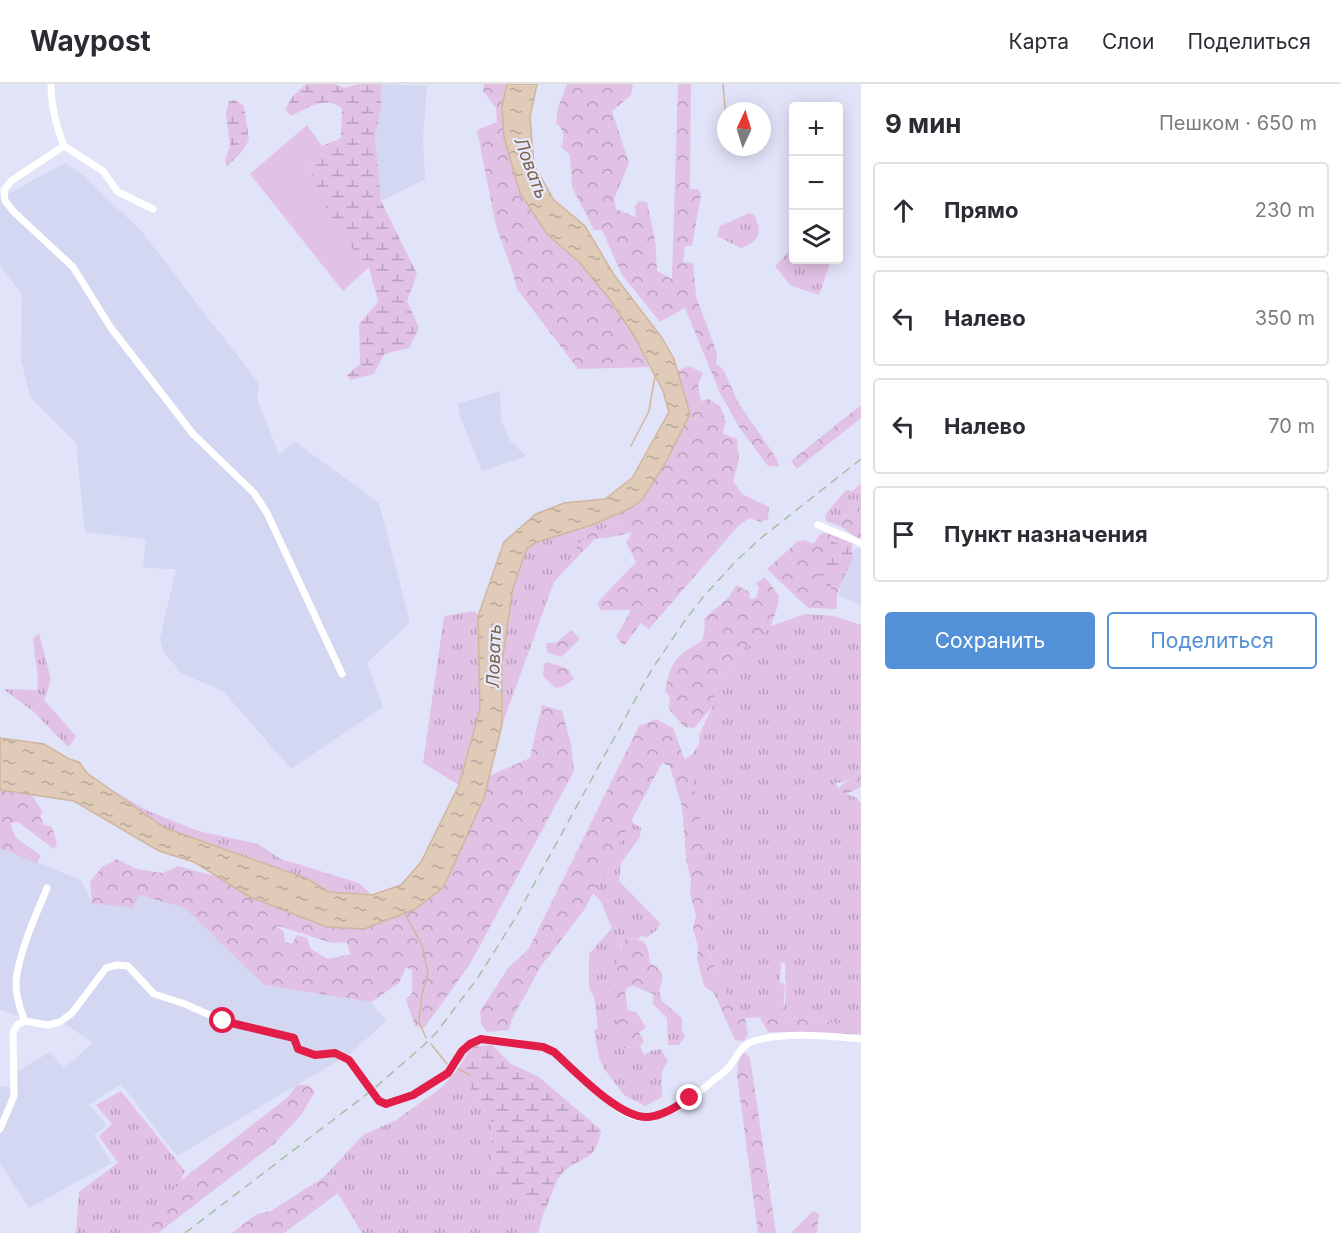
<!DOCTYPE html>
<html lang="ru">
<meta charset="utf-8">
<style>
body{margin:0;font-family:Inter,sans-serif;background:#f7f7f7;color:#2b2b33}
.controls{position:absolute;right:18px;top:18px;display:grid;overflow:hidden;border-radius:6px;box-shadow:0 3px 15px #0003}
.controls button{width:54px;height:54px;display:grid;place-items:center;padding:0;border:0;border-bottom:2px solid #e1e1e2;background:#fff;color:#2b2b33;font:30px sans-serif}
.compass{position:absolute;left:717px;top:18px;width:54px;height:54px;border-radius:50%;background:#fff;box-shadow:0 3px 15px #0003;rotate:4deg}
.stop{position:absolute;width:18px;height:18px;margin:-14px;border:4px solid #e11d48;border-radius:50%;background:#fff}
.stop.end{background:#e11d48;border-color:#fff;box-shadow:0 2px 6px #0008}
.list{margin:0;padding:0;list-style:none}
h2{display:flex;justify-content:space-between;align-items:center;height:78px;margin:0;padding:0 24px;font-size:26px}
h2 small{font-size:20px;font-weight:400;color:#7c7c81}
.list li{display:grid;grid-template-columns:39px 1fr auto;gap:18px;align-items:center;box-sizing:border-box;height:96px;margin:0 12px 12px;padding:0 12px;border:2px solid #e1e1e2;border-radius:6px}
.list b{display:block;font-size:22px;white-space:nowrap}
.list em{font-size:20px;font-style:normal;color:#7c7c81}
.actions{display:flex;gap:12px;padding:18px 24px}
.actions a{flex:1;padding:14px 0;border:2px solid #5290d7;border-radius:6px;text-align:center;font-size:21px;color:#5290d7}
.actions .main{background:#5290d7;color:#fff}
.icon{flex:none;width:33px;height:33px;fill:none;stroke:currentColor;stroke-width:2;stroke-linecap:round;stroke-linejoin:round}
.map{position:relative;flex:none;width:861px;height:1149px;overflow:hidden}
header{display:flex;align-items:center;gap:36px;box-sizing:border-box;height:84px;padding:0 30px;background:#fff;border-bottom:2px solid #e1e1e2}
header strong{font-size:28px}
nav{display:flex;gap:33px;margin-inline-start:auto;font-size:21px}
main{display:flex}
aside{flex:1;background:#fff}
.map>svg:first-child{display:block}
.residential{fill:#d3d7f2}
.grass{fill:url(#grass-tufts)}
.forest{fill:url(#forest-crowns);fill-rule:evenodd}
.wetland{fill:url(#wetland-marsh)}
.garden{fill:#e1c1e4}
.water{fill:url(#water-ripples);stroke:#d0b69f;stroke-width:1.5}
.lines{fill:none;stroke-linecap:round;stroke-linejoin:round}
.stream{stroke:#d0b69f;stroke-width:1.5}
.minor{stroke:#fff;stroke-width:7}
.rail{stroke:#a6c0a2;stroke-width:1.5;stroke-dasharray:9 6;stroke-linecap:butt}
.route{stroke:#e11d48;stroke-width:8}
.labels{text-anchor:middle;stroke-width:4.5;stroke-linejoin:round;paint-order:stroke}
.water-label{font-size:18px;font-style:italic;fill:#7f6247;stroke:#e6e8fd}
</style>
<header>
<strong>Waypost</strong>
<nav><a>Карта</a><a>Слои</a><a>Поделиться</a></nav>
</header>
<main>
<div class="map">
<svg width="861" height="1149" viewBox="0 0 861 1149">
<defs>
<pattern id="grass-tufts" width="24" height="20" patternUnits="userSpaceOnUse" patternTransform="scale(1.5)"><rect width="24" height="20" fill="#e1c1e4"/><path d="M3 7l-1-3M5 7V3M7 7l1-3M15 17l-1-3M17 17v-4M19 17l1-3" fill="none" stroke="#b8a0bd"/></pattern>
<pattern id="forest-crowns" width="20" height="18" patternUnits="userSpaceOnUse" patternTransform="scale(1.5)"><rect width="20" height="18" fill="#e1c1e4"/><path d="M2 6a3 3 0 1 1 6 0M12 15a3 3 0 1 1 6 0" fill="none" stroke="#b8a0bd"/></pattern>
<pattern id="wetland-marsh" width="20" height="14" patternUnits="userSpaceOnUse" patternTransform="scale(1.5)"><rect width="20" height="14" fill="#e1c1e4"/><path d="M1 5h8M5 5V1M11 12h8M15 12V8" fill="none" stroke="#b8a0bd"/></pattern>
<pattern id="water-ripples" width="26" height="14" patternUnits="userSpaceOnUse" patternTransform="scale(1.5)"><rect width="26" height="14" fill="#e0cab8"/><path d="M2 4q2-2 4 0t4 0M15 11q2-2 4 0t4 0" fill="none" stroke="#b8a79a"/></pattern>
</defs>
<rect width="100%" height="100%" fill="#e1e3f9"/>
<!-- residential -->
<g class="residential">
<path d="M381,0L427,2L423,54L425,95L381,117L375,53L381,25Z"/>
<path d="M65,79L84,92L142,148L259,300L257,315L279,370L294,357L379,419L410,538L367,579L383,623L291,685L223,607L182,590L163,567L160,555L176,485L143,484L146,455L85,448L76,359L31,314L21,276L22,210L0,182V114Z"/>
<path d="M500,307L501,336L510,357L526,372L482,387L460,332L458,320Z"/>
<path d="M856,463L861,465V521L838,511Z"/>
<path d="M0,764L81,796L92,819L139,811L185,823L264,901L371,918L386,937L351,969L177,1072L121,1000L89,1021L107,1041L94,1051L112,1079L29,1124L0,1079V1002L16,1004L18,987L50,968L64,984L93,959L64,939L35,937L0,926Z"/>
</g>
<!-- grass -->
<g class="grass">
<path d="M749,129L754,131C763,148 760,157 741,164L717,152L720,142Z"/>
<path d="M793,164L794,176H831L819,211L790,201L775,182Z"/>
<path d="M861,399V425L858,423L842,434L840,442L826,437L825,431L846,406L853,407Z"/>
<path d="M642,416L643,426L620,439L588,450L577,463L582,468L554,498L502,641V578L513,504L527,464L536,458L592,441L629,426Z"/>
<path d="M475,527L478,532L480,625L459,701L423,679L444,532Z"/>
<path d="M805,530L834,532L861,541V687L845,698L835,699L840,708L855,713L861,719V942L783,933L786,910L785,879H781L780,899L775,933L745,934L724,905L706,863L709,838L707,832L712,811L685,675L693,670L699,660V651L713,622L716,602L729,588L744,564L771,542Z"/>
<path d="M39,549L51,596L44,616L76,652L69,663L64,659L34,628L3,605L37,606L38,595L33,555Z"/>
<path d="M109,704L148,727L198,747L258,760L281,775L359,799L372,811L329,808L308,795L165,744Z"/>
<path d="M631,737L641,744L640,753L621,779L619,797L660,839L658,845L648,853L640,852L639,855L626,854L620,862L625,964L640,962L644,971L650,967L661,965L668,977L662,987V1013L645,1022L625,1012L605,986L599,974L594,947L598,943L594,913L589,905V870L612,844L601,818L593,809Z"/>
<path d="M659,907L662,917L682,934V947L685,953L679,961H668L667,934L653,920V910Z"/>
<path d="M458,985L491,1036L493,1095L521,1110L544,1128L538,1149H362L338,1109L336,1096L324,1093L363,1051L396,1036L441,1004Z"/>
<path d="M121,1007L185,1087L164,1130L141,1149H76L79,1108L118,1079L99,1052L112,1040L96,1021Z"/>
</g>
<!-- forest -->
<g class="forest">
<path d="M484,0H507L502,22L547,150L579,178L608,213L633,250L649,283L578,285L517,205L513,189L496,142L477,46L497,38L496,24L483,7Z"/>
<path d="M567,0H633L631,11L612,27L629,79L614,115L616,125L636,133L635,122L639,117L647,118L655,156L657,187L672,195L678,0H691L690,105H698L701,111L692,162H685L683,178L693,179L696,212L717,269L716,280L723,285L739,320L777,375L779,383L768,382L739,343L720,309L685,224L660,238L622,191L602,146H594L572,103L570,71L561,63C565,53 564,45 556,39L558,24Z"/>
<path d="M689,282L703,289L698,300L701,317L709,315L720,322L726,338L722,349L737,355L739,376L733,397L742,410L769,423L768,435L761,438L750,434L739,441L649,545L641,539L624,562L616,553L631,526H601L597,519L636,478L626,459L632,448L612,453L595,455L582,468L576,463L588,450L620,439L643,426L642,416L666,378L690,330L677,287Z"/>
<path d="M861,321V334L797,385L791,377Z"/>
<path d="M858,423L861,425V457L840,442L842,435Z"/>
<path d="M826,449L853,459L852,465L831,457L830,514L831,496L836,490L845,491L837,510V525L808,524L767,485L798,457L804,456L814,460L820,450Z"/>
<path d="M765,493L779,512L778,521L771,542L744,564L729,588L716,602L713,622L694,644L684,643L669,625L670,614L665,607C671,578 675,572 702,557L705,543L704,535L729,513L736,501L749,508L750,515L756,514L759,504L756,499Z"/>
<path d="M571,546L580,555L561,573L547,568L546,559H556Z"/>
<path d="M548,578L568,585L574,595L564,602L556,604L543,592L544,580Z"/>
<path d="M542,621L562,627L571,660L574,687L470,880L424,944L415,942L406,916L412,909V886L406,883L399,899L371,918L264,901L185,824L139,811L133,824L92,819L90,798L102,783L117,775L136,785L163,789L178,782L218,793L250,813L326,843L364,845L415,825L443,804L484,714L489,692L530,674ZM275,841L332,859L346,858L351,870L328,875L311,865L307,854L297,851L292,860L285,858L284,848Z"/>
<path d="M656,635L673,644L694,700L712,811L707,832L709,838L706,864L724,905L745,934L748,950L744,957L735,956L714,909L704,902L697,875L698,863L693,844L696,831L690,810L691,796L686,774L682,723L670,682L662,679L584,826L541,882L512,935L509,946L487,948L481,940L480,927L509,883L528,866L639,642Z"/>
<path d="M861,687V703L846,710L840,708L838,704Z"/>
<path d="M0,706L32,711L43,729L40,732L44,741L52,743L57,759L54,765L18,738L10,739L16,754L41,772L37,779L0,764Z"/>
<path d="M626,854C646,856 648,858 650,879C665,887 664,892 659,907L653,910L634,902L628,903L625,908L628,927L636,928L646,943L639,949L644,957L640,962L624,964L619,955C617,927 608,877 626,854Z"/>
<path d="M780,899L785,900L783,933L861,942V950L768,948L760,934L775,932Z"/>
<path d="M744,968L750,974L776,1149H758L737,991L739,974Z"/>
<path d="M297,1001H308L315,1008L301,1031L274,1060L158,1149H141L164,1130L175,1101L288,1013Z"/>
<path d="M324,1093L336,1096L338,1109L284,1149H232L257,1130L271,1127Z"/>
<path d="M813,1127L819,1130L817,1149H791Z"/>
</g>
<!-- wetland -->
<g class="wetland">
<path d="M306,0H335L344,4L360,0H381V25L375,53L381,117L417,190L407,217L419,244L409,264L384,270L374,290L350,296L347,291L360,280L359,240L378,218L369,183L342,153L314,102L309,73L322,62L341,54L342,24C323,11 309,24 291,32L285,25L293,12Z"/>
<path d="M235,16L244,22L249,56L240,70L227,82L225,76L230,61L226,29L229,17Z"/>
<path d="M831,457L852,465L853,475L845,491L836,490L831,496L830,514H826L820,488Z"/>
<path d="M492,961L511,980L539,993L601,1046C596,1079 581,1071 562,1089C555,1097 549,1118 544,1128L521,1110L493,1095L491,1036L458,985L472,963Z"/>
</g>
<!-- garden -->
<path class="garden" d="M307,41L322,62L309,74L314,102L342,153L369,183L343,207L250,90Z"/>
<!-- water -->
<path class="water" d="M507,0H537L530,33L534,81L554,116L585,142L614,191L662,254L674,275L690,330L666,378L642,416L629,425L592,441L537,458L527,464L513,504L502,578V641L484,714L443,804L415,825L364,845L327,843L250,813L194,778L159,767L74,717L0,706V654L44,660L69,675L79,678L87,689L165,744L308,795L329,808L372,811L401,801L421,778L459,701L480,625L478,532L504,458L536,430L564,419L605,415L632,394L669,328L663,307L633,250L608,213L579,178L547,150L520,109L504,53L502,22Z"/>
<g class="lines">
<!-- stream -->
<g class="stream">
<path d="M723,0L726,35"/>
<path d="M631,362L649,327L655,292"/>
<path d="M404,828L422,861L428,890L422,910L419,938L426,954"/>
<path d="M431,960L447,980"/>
<path d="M458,985L470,991"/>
</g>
<!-- minor -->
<g class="minor">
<path d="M51,0C51,23 56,41 64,62"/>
<path d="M64,62L11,97L4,106L5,117L15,129L73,183L111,244L193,350L254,409L267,429L342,590"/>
<path d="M64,62L103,87L118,108L153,125"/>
<path d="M818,441L861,459"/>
<path d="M25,937L48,941L60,938L72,929L106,884L117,881L128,882L154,910L185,920L223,937L294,954L298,965L316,971L335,969L349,977L379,1017L386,1020C401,1018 438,999 448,988C459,976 462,960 480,955C490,953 503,957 513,958C527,961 541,962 554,968C572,984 614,1028 636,1033C648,1035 661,1031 672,1026C691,1017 708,1000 724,988C735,980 738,963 751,958C782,947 828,952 861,955"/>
<path d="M0,1045L14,1012L13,949L17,941L25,937C19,924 14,905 17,890C22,861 36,831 47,804"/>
</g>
<!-- rail -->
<path class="rail" d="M185,1149L371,1007L423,962L436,949L477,895L516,833L652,585L686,535L704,512L736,477L761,454L861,375"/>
</g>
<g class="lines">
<!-- route -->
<path class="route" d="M223,937L294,954L298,965L315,971L335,969L349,976L379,1017L386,1020L413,1011L448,989L462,967L470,960L481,955L543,963L554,968C575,987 620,1035 648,1033C663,1032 677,1022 690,1014"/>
</g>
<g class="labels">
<!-- water labels -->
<g class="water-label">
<text transform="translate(531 84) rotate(69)" y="6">Ловать</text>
<text transform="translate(494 572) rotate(-88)" y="6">Ловать</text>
</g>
</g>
</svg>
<div class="controls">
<button>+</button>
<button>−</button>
<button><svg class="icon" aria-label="layers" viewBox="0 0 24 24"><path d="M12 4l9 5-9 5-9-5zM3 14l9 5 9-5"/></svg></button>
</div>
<svg class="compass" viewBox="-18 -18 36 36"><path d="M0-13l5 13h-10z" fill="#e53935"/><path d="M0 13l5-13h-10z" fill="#7c7c81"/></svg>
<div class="stop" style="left:223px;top:937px"></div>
<div class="stop end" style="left:690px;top:1014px"></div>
</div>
<aside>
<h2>9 мин<small>Пешком · 650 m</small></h2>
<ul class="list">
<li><svg class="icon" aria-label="ahead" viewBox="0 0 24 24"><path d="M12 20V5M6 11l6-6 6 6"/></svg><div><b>Прямо</b></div><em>230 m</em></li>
<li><svg class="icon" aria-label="left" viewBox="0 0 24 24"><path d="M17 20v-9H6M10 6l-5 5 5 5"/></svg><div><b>Налево</b></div><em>350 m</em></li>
<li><svg class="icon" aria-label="left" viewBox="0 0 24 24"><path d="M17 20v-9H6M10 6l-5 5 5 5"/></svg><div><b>Налево</b></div><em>70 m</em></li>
<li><svg class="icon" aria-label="arrive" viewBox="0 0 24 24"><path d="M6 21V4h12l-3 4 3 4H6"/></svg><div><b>Пункт назначения</b></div></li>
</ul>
<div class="actions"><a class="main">Сохранить</a><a>Поделиться</a></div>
</aside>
</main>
